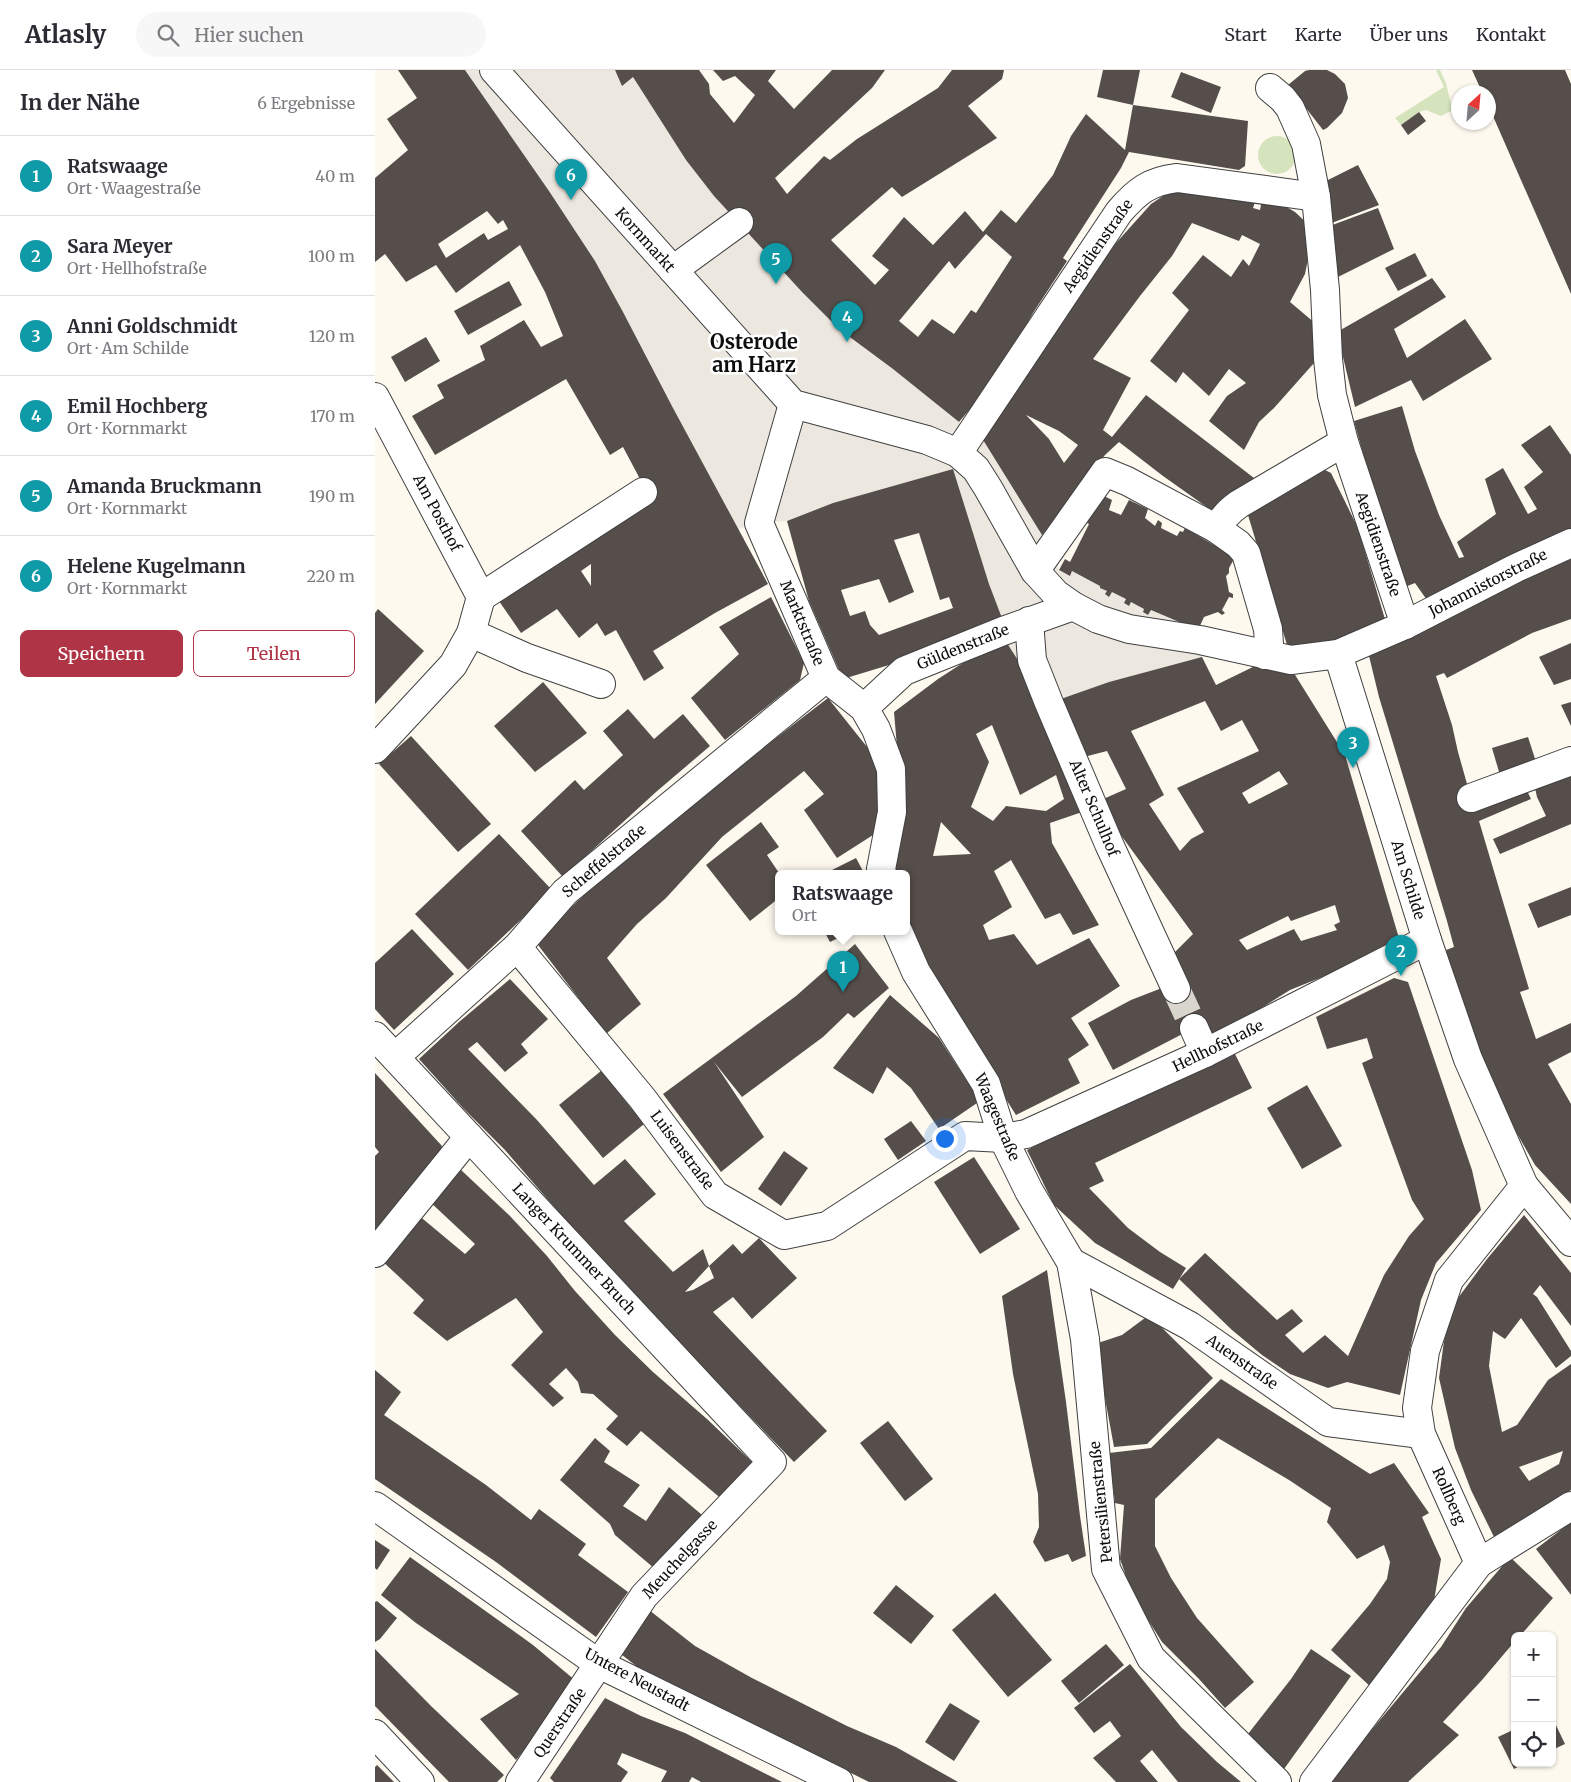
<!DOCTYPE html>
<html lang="de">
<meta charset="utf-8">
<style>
body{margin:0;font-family:Merriweather,serif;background:#f7f7f7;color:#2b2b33}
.controls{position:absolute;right:15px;bottom:15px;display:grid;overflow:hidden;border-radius:8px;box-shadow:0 1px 4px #0004}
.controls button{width:45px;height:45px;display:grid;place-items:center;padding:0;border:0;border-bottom:1px solid #e1e1e2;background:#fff;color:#2b2b33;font:25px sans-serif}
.compass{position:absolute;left:1076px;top:15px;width:45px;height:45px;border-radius:50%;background:#fff;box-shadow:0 1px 4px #0004;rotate:26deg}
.you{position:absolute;left:569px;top:1068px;width:18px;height:18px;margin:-12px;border:4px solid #fff;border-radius:50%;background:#1a73e8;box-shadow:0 0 0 8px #1a73e833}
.badge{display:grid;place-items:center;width:32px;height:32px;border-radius:50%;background:#af3445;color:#fff;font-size:16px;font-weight:700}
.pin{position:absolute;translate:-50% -41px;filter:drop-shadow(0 1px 2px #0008)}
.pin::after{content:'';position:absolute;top:26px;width:18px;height:15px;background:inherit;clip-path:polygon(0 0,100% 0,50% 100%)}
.popup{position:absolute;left:400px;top:800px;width:135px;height:65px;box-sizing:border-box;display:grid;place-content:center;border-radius:8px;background:#fff;filter:drop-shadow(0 1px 4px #0005);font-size:16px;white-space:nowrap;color:#7c7c81}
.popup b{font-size:19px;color:#2b2b33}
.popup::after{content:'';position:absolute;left:50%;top:100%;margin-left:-10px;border:10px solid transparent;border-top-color:#fff}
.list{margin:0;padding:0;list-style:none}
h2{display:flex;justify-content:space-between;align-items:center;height:65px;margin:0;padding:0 20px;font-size:21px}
h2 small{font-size:16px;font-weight:400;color:#7c7c81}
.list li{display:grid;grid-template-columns:32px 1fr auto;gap:15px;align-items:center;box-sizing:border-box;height:80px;padding:0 20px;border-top:1px solid #e1e1e2}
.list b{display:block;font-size:19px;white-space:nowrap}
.list p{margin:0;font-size:16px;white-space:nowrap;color:#7c7c81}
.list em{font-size:16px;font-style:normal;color:#7c7c81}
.actions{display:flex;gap:10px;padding:15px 20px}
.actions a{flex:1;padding:11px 0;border:1px solid #af3445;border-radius:8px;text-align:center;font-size:18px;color:#af3445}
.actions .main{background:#af3445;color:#fff}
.icon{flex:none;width:28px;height:28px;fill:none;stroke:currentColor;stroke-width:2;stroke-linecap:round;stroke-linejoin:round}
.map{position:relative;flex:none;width:1196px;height:1712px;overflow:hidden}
header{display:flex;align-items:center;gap:30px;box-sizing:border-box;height:70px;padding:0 25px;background:#fff;border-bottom:1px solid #e1e1e2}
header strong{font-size:24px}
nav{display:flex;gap:28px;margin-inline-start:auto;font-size:18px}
.search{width:350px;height:45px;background:#f7f7f7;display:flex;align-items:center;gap:12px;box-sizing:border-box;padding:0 18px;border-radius:28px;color:#7c7c81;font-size:19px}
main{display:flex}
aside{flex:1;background:#fff}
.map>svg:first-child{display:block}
.green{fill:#d5e4bc}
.plaza{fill:#ede8df}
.building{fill:#554e4b;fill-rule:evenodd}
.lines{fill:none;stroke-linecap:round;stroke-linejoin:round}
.minor-tunnel{stroke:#d9d6cd;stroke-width:28;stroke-dasharray:28 14;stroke-linecap:butt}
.minor-casing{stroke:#404040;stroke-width:30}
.minor{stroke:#fff;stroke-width:28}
.labels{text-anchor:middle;stroke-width:5;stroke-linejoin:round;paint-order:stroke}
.street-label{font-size:15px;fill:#0d0d0d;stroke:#fff}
.district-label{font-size:20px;font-weight:bold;fill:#0d0d0d;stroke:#fff}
</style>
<header>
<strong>Atlasly</strong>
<div class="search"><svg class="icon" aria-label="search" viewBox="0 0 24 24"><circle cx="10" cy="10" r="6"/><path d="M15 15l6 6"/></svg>Hier suchen</div>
<nav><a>Start</a><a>Karte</a><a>Über uns</a><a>Kontakt</a></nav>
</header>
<main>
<aside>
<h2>In der Nähe<small>6 Ergebnisse</small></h2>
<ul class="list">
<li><span class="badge" style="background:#0f9aa8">1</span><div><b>Ratswaage</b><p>Ort · Waagestraße</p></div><em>40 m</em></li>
<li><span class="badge" style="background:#0f9aa8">2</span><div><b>Sara Meyer</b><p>Ort · Hellhofstraße</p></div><em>100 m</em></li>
<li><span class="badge" style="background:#0f9aa8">3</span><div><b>Anni Goldschmidt</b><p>Ort · Am Schilde</p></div><em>120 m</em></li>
<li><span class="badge" style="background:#0f9aa8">4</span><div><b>Emil Hochberg</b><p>Ort · Kornmarkt</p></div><em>170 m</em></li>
<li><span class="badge" style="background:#0f9aa8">5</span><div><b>Amanda Bruckmann</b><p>Ort · Kornmarkt</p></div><em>190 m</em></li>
<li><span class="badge" style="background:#0f9aa8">6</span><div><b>Helene Kugelmann</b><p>Ort · Kornmarkt</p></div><em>220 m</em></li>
</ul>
<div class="actions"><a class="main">Speichern</a><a>Teilen</a></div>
</aside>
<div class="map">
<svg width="1196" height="1712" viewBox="0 0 1196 1712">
<rect width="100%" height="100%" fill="#fdf9ef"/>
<!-- green -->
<g class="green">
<path d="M1061,0H1065L1071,13L1077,38L1076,41L1066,46L1051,40L1044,42L1026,55L1020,48L1069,17Z"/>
<circle cx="902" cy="85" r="19"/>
</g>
<!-- plaza -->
<path class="plaza" d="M90,0H240L247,15L258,7L311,90L339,126L427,222L464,259L518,299L584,352L594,364L605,365L667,465L684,500L695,506L697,501L725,516V518L732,521L737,522L751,529L749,533L754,536L756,532L769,539L768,542L773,545L776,540L823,560L827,587L734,612L671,634L628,567L630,556L614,514L578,399L458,433L412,451L384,453L363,459L298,338L248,242L220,191L174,121Z"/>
<!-- building -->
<g class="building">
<path d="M23,0H90L174,121L220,191L248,242L298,338L393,514L340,543L278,581L289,598L269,611L241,560L230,566L222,553L204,568L182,539L146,563L124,531L273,424L248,377L235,385L191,309L60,385L37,346L69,328L62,315L110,290L105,276L149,250L166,277L188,266L170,222L145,175L81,223L61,195L31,212L10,184L0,192V108L33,80L12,49L42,28ZM112,141L123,154L128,150L133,159L113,170L109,163L71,188L63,174ZM216,494V516L206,501Z"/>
<path d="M240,0H324L334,14L335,24L359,53L380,25L360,6L348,11L338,0H401L393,11L419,39L457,0H510L497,18L400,108L412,124L449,86L455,90L482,69L563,18L577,0H629L627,9L593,36L622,68L527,127L517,117L456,170L500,215L514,200L497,186L529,147L558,175L590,141L608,162L626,140L641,153L678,105L696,66L711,44L750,80L758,35L722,27L728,0H765L758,35L873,51L870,96L864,100L754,82L746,98L688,188L692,191L658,243L624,305L584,352L518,299L464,259L427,222L339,126L311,90L258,7L247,16ZM611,164L637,187L601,243L596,240L579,264L557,249L543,267L524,251L574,191L580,199Z"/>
<path d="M934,0H952L960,4L970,14L973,28L967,43L952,58L948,60L913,15L930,1Z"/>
<path d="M1097,0H1190L1196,14V224L1114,37V22H1107Z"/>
<path d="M806,2L846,17L836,43L796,27Z"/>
<path d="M1044,42L1051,51L1033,65L1026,55Z"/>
<path d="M983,95L1004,135L954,154L947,113Z"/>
<path d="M797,120L881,129L878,138L885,140L887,129H898L920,142L936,157L934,184L930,204L915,232L947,259V284L899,338L884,352L869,380L834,351L852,326L871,313L854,299L834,326L808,302L801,313L775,291L814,240L797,223L828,185L856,207L868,189L874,196L885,174L867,165L864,171L817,153L797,186L765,226L718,289L756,308L728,360L737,367L771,325L879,408L836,440L788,406L744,372L730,385L667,465L605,365L724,192L776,134ZM651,345L684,361L703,375L689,393L674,369Z"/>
<path d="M1003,138L1019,179L957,210L952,157Z"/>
<path d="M1040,183L1052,206L1023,221L1010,198Z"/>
<path d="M1057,208L1071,227L1019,259L1032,288L1090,249L1117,289L1048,331L1036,310L980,337L962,262Z"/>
<path d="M134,211L147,235L93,265L79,241Z"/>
<path d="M51,267L65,291L30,312L16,287Z"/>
<path d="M1027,336L1040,381L1064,445L1084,488L1089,487L1082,472L1121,444L1110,409L1128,398L1153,444L1162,439L1149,417L1168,402L1146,375L1175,355L1196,385V464L1054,533L1040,513L1030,517L992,398L979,351Z"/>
<path d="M946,398L956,403L983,458L1012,556L915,585L873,445L877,437Z"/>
<path d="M578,399L614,514L630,556L558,584L514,595L468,609L434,531L412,451L458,433ZM544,463L565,530L574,527L578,538L504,565L495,555L490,541L475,546L466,520L504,509L514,533L539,522L519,470Z"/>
<path d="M721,422L737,430L734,440L746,445L754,430L773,439L770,448L780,456L783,450L787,453L786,458L802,466L805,461L808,462L810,458L856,485L858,491L854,498V503L851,506L854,522L858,524V528L854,527L847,540L850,543L847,545L843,542L829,547L823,560L776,540L773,545L768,542L769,539L756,532L754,536L749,533L751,529L737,522L734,527L730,524L732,521L725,518V516L697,501L695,506L684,500L690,489L695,492L714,454L707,450Z"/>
<path d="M1196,489V549L1157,563L1072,608L1069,603L1061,606L1077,655L1083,682L1096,728L1148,712L1156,729L1104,751L1154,919L1145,922L1161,969L1196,953V982L1173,994L1196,1034V1134L1160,1095L1132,1046L1108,998L1079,913L1071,880L1079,877L1072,851L1004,627L994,586L1011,571Z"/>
<path d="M396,527L429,593L425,610L350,670L316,628L364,584L344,557Z"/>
<path d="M3,539L49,581L0,634V543Z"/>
<path d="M628,567L671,634L710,741L675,753L677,773L724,855L698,865L685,843L670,849L636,790L619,801L637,837L608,855L614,870L639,864L662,895L714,868L745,916L696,948L714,975L693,989L705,1013L641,1045L620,1012L561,907L543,880L532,855V803H519L522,677L519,642L563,609ZM617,655L645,725L681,705L689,729L671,741L631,736L618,751L596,737L614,692L601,664ZM566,752L596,784L558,786Z"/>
<path d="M1196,573V609L1179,615L1164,587Z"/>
<path d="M827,587L841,615L884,594L917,600L970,685L1026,875L915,920L837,969L819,958L738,1000L713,953L756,930L792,916L794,888L818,864L748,768L737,752L726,730L751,719L732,681L705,688L680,631L734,612ZM830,631L846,661L867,650L884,681L802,718L829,762L816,769L805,781L774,734L789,725L756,661ZM904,701L913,714L874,734L867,723ZM960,835L965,852L959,855L962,860L926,871L919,859L872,880L864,870L913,846L916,851Z"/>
<path d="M168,612L212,663L160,702L119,656Z"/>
<path d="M453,628L500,687L509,758L462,788L429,740L449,724L429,701L347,767L291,828L262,854L232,888L266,934L231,964L160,871L223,812L318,732Z"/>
<path d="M1196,632V656L1186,635Z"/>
<path d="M253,639L279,669L308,644L335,676L281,722L188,807L146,761L200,710L209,720L248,685L228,661Z"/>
<path d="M36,666L116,754L83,782L4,694Z"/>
<path d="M1153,667L1163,698L1127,712L1117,678Z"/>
<path d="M1196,699V754L1125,784L1118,769L1171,746L1162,727L1158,709Z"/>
<path d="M386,752L404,777L392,785L404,803V828L375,851L331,795Z"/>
<path d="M124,764L177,820L93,900L40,844Z"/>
<path d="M481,788L489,803H451Z"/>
<path d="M1196,817V845L1163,858L1153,834Z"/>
<path d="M37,859L79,904L19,960L0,939V893Z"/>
<path d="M449,861H477L455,872Z"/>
<path d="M480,874L514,918L479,948L473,943L448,967L367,1027L339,992L389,1067L346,1102L288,1024L421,926Z"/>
<path d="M1019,908L1033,912L1097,1100L1106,1140L1061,1193L1046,1230L1025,1325L972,1312L953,1318L915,1304L887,1285L857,1260L804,1209L830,1183L902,1250L917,1239L928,1251L910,1265L928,1283L950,1265L973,1286L1009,1205L1034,1166L1049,1149L1037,1130L987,993L998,988L992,968L952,979L941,947Z"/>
<path d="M135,909L173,949L146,974L153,983L130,1002L102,972L93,979L162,1050L219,1115L250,1089L281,1124L249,1151L298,1202L328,1179L334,1196L358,1174L367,1184L384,1168L422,1208L377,1249L358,1227L338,1242L452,1361L419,1392L238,1205L130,1080L88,1038L44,989L84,952ZM334,1196L339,1208L318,1220L310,1222Z"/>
<path d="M515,925L564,968L605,1031L564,1059L536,1018L512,997L498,1024L458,998Z"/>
<path d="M858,980L877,1018L720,1093L729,1111L714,1118L753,1158L785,1182L811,1198L798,1219L720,1173L679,1135L652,1080Z"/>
<path d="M226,1001L269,1054L228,1088L184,1035Z"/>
<path d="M0,1003L67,1076L58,1101L0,1165V1086L4,1082L0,1077Z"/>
<path d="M932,1015L967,1076L927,1099L892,1038Z"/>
<path d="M536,1051L551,1071L523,1090L509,1069Z"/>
<path d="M409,1081L433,1098L406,1136L383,1119Z"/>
<path d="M599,1087L645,1159L605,1184L559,1112Z"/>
<path d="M85,1099L135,1146L172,1186L200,1221L240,1265L278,1302L332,1349L378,1393L349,1431L266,1361L252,1376L231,1359L243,1346L218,1324L206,1323L203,1312L191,1298L174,1314L189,1328L178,1337L136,1295L168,1262L141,1228L72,1271L38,1243L49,1230L5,1189L42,1144L90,1184L100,1174L54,1131Z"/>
<path d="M1149,1145L1196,1203V1256L1165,1215L1158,1224L1162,1227L1196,1281V1286L1181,1298L1146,1248L1130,1269L1118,1261L1114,1296L1127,1362L1142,1355L1173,1310L1196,1294V1420L1120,1469L1096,1420L1080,1378L1064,1308L1069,1271L1080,1232L1112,1189ZM1188,1381L1184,1394L1154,1411L1144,1397Z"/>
<path d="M672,1200L691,1332L705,1446L711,1486L697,1492L693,1484L670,1492L658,1472L664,1457L663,1424L638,1304L627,1226Z"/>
<path d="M774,1245L838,1308L772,1374L739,1377L720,1274L747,1265Z"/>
<path d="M0,1300L26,1322L9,1345L111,1415L156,1450L164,1439L211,1474L203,1485L253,1522L221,1567L121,1492L0,1409Z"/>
<path d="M846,1309L995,1404L1019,1393L1054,1443L1047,1447L1066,1489L1059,1531L998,1619L956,1580L995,1534L1012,1509L1015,1492L1009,1475L982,1489L952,1452L956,1438L914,1410L843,1368L780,1429V1476L796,1508L822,1548L879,1612L850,1638L824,1609L787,1572L758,1526L745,1489L749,1435L740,1433L734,1383L776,1378Z"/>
<path d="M513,1351L558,1409L530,1431L485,1373Z"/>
<path d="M220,1368L235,1381L229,1392L265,1415L248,1436L271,1451L294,1417L333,1450L286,1504L240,1465L235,1454L185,1410Z"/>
<path d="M1196,1452V1525L1161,1479Z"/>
<path d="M0,1470L15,1480L2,1500L0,1498Z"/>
<path d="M35,1487L158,1575L201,1611L169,1656L141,1690L105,1649L144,1624L41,1553L6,1525Z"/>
<path d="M1135,1487L1178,1528L1145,1566H1140V1571L1107,1610L1068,1652L1084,1665L1033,1712H953L1066,1577L1091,1538Z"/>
<path d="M521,1515L559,1546L536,1574L498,1543Z"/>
<path d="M620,1523L677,1590L633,1627L577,1560Z"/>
<path d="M2,1531L22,1548L5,1569L0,1572V1532Z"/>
<path d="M274,1540L320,1576L377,1608L472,1656L521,1677L583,1712H494L454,1692L288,1617L242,1581Z"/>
<path d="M731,1574L749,1595L704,1633L686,1611Z"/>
<path d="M0,1579L56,1636L129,1705L122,1712H74L0,1636Z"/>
<path d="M936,1579L976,1606L909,1699L873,1664L916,1609Z"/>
<path d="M755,1594L806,1657L842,1692L866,1712H803L777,1680L765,1691L783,1712H741L718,1688L746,1666L735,1651L719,1663L699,1638Z"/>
<path d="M230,1628L266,1646L310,1663L407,1712H326L317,1707L314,1712H286L292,1701L247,1683L242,1694L253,1702L246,1712H179L175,1708Z"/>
<path d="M575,1633L605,1651L579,1691L550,1672Z"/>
<path d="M1177,1647L1190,1674L1177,1680Z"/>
<path d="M1140,1659V1693H1150L1139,1699L1123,1667Z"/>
<path d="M2,1695L19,1712H0V1697Z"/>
</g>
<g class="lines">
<!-- minor-tunnel -->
<path class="minor-tunnel" d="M801,919L819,958"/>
<defs>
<g id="minor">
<path d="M119,0L418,334L552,370L583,383L601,399L613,418L660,501L681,524L698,536L723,549L754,559L825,570L916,590L963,584L1030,555L1141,498L1196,473"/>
<path d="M895,18L908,29L915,38L931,74L941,127L950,220L953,289L957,325L969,372L1030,555"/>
<path d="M298,200L364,152"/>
<path d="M0,327L106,527L96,563L78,595L0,679"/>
<path d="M418,334L384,453L451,608L489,638L501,659L516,699L517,742L506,799L507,803"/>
<path d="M583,383L744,142C762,121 775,111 802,108L941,127"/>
<path d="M842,459L863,474L871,483L893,559L894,574L890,585"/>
<path d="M660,501L730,402L752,411L842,459C847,448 854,441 864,434L969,372"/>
<path d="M106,527L268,422"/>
<path d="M654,551L657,590L674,633L734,774L801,919"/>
<path d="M96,563L152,588L226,614"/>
<path d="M963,584L1052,870L1093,989L1149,1116L1196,1172"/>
<path d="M489,638L529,601L628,561L698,536"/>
<path d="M1096,728L1196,691"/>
<path d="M523,861L541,902L611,1014L628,1068L654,1121L696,1192L710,1269L731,1499L776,1588L902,1712"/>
<path d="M142,877L267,1028L340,1125L409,1165L452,1156L590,1066L628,1068L651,1064L830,983L1052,870"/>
<path d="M819,958L830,983"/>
<path d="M0,966L397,1392L269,1526L145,1712"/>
<path d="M20,987L142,877L190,822L451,608"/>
<path d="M0,1183L94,1067"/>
<path d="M696,1192L815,1256L953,1352L1046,1364"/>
<path d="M0,1436L224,1594L464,1712"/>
<path d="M1104,1493L1196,1436"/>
<path d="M0,1664L45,1712"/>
<path d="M939,1712L1104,1493L1046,1364L1042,1338L1050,1281L1074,1210L1149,1116"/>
</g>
</defs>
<!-- minor casing -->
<use href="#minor" class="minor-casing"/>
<!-- minor -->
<use href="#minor" class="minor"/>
</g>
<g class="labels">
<!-- street labels -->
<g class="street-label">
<text transform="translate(270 170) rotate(48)" y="5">Kornmarkt</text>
<text transform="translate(723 176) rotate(-55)" y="5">Aegidienstraße</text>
<text transform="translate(62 443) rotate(62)" y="5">Am Posthof</text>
<text transform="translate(1003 474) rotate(71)" y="5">Aegidienstraße</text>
<text transform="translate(1113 513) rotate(-27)" y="5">Johannistorstraße</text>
<text transform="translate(427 553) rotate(67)" y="5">Marktstraße</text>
<text transform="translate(588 577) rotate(-22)" y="5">Güldenstraße</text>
<text transform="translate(719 738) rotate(67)" y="5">Alter Schulhof</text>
<text transform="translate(229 791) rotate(-40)" y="5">Scheffelstraße</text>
<text transform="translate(1033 810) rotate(73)" y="5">Am Schilde</text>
<text transform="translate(843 976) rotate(-26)" y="5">Hellhofstraße</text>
<text transform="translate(622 1047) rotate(67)" y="5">Waagestraße</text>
<text transform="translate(307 1080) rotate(53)" y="5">Luisenstraße</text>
<text transform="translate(199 1179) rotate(47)" y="5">Langer Krummer Bruch</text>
<text transform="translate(867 1292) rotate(35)" y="5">Auenstraße</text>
<text transform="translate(1074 1426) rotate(66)" y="5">Rollberg</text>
<text transform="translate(726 1432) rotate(-96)" y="5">Petersilienstraße</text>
<text transform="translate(305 1489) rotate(-47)" y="5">Meuchelgasse</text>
<text transform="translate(262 1610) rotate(28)" y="5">Untere Neustadt</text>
<text transform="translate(185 1653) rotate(-56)" y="5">Querstraße</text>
</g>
<!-- district labels -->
<g class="district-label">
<text x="379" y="279">Osterode<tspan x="379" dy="23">am Harz</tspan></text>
</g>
</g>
</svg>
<div class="controls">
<button>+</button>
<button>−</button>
<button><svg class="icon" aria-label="locate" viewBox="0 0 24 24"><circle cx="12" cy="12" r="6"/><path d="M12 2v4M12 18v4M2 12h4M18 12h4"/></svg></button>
</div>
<svg class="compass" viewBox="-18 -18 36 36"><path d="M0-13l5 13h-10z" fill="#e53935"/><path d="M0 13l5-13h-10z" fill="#7c7c81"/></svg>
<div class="you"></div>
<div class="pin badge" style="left:468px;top:922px;background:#0f9aa8">1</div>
<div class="popup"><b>Ratswaage</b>Ort</div>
<div class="pin badge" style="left:1026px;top:906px;background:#0f9aa8">2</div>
<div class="pin badge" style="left:978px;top:698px;background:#0f9aa8">3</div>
<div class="pin badge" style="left:472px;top:272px;background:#0f9aa8">4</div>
<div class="pin badge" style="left:401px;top:214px;background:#0f9aa8">5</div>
<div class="pin badge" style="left:196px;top:130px;background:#0f9aa8">6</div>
</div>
</main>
